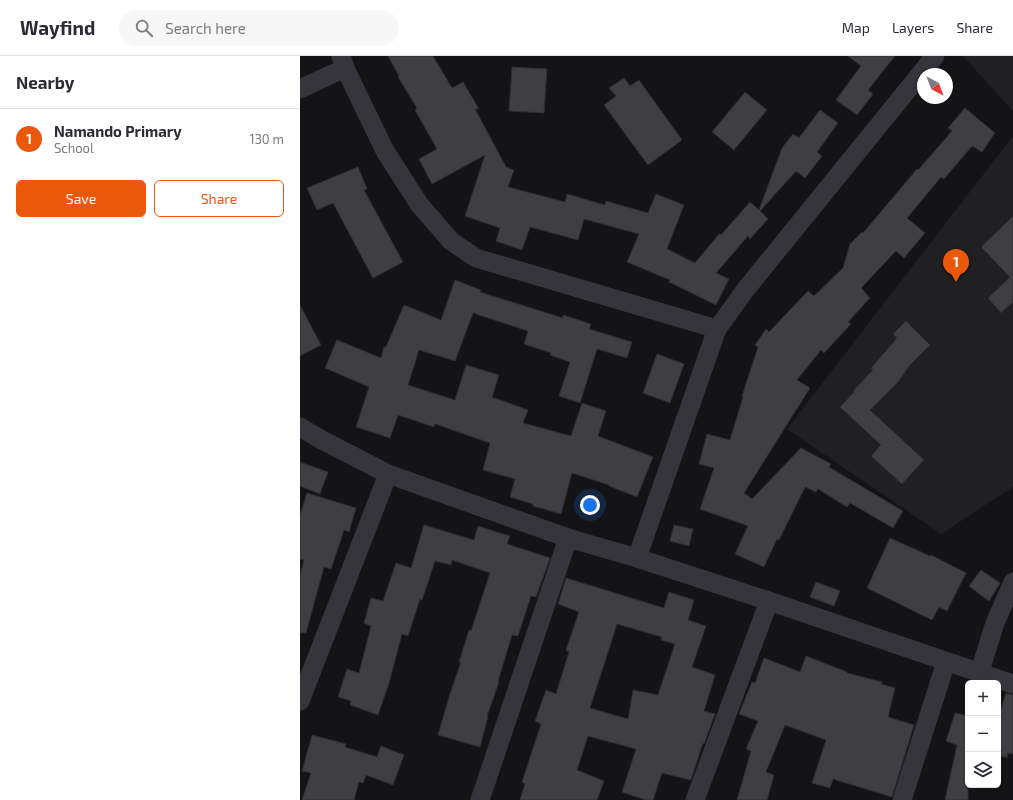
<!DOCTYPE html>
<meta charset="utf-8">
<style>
body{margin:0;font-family:"Exo 2",sans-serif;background:#f7f7f7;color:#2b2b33}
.controls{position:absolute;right:12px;bottom:12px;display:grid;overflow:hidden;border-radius:6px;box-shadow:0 1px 3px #0004}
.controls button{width:36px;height:36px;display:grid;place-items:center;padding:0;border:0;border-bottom:1px solid #e1e1e2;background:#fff;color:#2b2b33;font:20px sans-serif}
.compass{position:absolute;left:617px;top:12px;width:36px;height:36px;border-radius:50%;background:#fff;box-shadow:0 1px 3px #0004;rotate:138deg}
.you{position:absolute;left:290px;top:449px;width:14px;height:14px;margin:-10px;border:3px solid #fff;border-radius:50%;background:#1a73e8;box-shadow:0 0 0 6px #1a73e833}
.badge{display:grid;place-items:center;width:26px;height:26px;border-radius:50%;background:#ea580c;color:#fff;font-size:13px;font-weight:700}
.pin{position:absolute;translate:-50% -33px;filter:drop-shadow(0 1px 2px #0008)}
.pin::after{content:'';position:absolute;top:21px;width:14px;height:12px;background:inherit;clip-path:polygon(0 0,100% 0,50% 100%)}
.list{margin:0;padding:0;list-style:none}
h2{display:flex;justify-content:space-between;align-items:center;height:52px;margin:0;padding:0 16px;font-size:17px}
h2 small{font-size:13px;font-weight:400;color:#7c7c81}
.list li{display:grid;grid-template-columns:26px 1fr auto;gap:12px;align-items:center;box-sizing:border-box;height:60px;padding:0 16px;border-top:1px solid #e1e1e2}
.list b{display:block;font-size:15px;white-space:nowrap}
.list p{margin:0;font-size:13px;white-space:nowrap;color:#7c7c81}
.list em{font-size:13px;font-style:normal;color:#7c7c81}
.actions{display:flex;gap:8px;padding:12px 16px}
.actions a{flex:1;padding:9px 0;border:1px solid #ea580c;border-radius:6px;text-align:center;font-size:14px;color:#ea580c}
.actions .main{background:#ea580c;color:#fff}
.icon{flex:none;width:22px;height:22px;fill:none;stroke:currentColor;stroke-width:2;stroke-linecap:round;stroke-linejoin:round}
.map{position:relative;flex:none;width:713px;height:744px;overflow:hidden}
header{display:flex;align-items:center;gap:24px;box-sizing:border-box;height:56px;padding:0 20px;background:#fff;border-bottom:1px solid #e1e1e2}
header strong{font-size:19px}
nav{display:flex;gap:22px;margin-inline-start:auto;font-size:14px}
.search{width:280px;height:36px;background:#f7f7f7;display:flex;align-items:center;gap:10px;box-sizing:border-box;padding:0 14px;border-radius:22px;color:#7c7c81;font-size:15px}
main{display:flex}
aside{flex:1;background:#fff}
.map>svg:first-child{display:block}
.built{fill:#202023}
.building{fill:#3e3e43;stroke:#2e2e32;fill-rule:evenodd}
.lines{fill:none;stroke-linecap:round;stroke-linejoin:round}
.street{stroke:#35353b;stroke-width:19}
</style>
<header>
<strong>Wayfind</strong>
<div class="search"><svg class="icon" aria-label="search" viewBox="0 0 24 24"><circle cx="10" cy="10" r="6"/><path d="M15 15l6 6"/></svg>Search here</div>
<nav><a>Map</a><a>Layers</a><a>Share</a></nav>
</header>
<main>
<aside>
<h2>Nearby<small></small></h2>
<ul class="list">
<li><span class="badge">1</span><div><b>Namando Primary</b><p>School</p></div><em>130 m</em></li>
</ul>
<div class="actions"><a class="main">Save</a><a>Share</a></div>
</aside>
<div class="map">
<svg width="713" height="744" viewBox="0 0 713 744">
<rect width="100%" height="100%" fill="#141416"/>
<!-- built -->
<g class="built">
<path d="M663,0H713V55Z"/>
<path d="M713,80V431L641,478L487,373Z"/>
</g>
<!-- building -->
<g class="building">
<path d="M88,0H133L152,32L163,26L179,53H175L206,111L214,114L208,131L265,146L267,138L305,149L306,145L348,157L356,138L384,149L367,193L395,207L419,178L421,179L450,146L459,154L482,92L493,78L499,82L520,54L538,67L517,96L522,100L505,122L496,115L460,155L468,163L450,183L448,180L416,217L429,223L416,249L369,226L370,224L327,206L339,178L284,163L278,184L230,171L222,194L196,185L200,172L165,160L185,99L132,128L119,103L137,93L115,54L117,52L98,21L99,20Z"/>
<path d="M548,0H595L568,34L573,38L557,59L536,44L561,10Z"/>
<path d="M212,11L247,13L244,57L209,55Z"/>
<path d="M324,22L330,30L339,24L382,84L348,109L304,49L316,40L309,32Z"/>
<path d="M445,36L467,54L434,94L412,76Z"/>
<path d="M665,52L695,77L682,96L672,90L644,123L641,121L607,162L625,177L604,202L596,195L561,232L570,242L548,266L551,268L524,297L521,294L497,324L510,332L444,437L452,443L501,392L531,408L529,411L603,455L593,472L550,447L547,451L518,433L516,436L505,431L479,484L477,483L464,511L435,498L448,470L400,453L414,412L399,408L407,378L430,384L443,341L442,340L458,291L455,289L466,273L469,276L508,235L514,240L543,212L550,188L562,176L563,177L617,113L618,114L652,75L648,72Z"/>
<path d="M58,111L67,133L64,134L103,206L73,222L33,147L17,154L7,132Z"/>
<path d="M713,160V246L701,257L688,242L710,221L681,191Z"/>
<path d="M155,224L181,234L180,236L263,262V259L291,268L289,273L332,286L327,302L297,293L280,347L259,340L270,306L250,299L251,297L224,288L228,275L173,257L155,305L119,294L108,329L155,344L166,309L199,319L192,341L228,354L223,367L271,380L282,347L306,355L298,380L353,401L337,441L309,430V429L272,417L261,458L233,450V448L210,441L215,423L183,414L190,387L135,368L134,371L98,359L90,382L56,371L69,331L25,312L37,284L81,302L84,291H86L104,249L141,264Z"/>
<path d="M0,249L21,289L0,300Z"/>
<path d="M606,265L630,289L610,309L598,326L570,354L624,404L602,428L571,400L581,389L540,351L554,336L553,335L573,314L571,312L597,282L593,278Z"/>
<path d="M357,298L384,308L370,347L343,337Z"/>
<path d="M0,406L28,416L20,438L0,430Z"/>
<path d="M7,437L56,452L49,476L44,474L31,513L24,511L6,577H0V519L4,504L0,503V459Z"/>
<path d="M124,469L174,484L178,470L210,480L207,488L250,502L236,541L231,540L218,580L212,579L198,625L199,626L187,660L188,661L180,691L138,679L150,638L161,606H159L169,574L171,575L190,517L152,504L151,509L135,505L122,544L120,543L108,580L102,578L89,627L78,659L50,649L51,645L38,641L47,613L59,617L71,570L64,567L71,542L83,545L96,507L111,512Z"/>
<path d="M374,469L393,473L389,490L370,485Z"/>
<path d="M590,482L630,500L631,499L666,517L647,555L639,551L632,564L567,532Z"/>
<path d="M681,514L700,527L689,545L669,530Z"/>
<path d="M266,522L364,552L369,536L394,544L388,564L406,570L392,611L415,619L404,655L415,658L404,688L403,687L391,724L362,717L353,744H346L322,736L336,693L288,680L277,714L304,725L297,744H220L225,728L222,726L241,668L235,665L246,634L256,638L269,596L266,594L279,556L258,548ZM317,568L362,581L361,584L375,588L358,639L333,634L328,663L290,652Z"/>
<path d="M516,526L540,535L534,550L510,541Z"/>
<path d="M506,600L547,616V617L582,626L581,628L595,632L588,661L614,669L592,741L533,723L530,732L512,727L526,684L485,669L466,716L474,719L467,744H437L451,695L446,693L458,665L439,658L452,626L455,627L464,602L500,616Z"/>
<path d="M706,637L713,639V698L708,697L707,702L698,699V663Z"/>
<path d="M655,657L668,660V744H645L657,689L646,685Z"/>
<path d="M12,679L46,688L45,691L77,701L81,690L104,699L93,729L66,719L63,727L59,726L54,744H2L11,717L2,715Z"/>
</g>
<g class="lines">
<!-- street -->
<g class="street">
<path d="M41,0L45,12L85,95L119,148L151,185L176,202L417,273"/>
<path d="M0,33L45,12"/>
<path d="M0,371L22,384L88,418L268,482L337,502L469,545L713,628"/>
<path d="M337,502L417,273L446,233L635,0"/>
<path d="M679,618L695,567L713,526"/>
<path d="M0,645L88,418"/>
<path d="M180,744L268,482"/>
<path d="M395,744L469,545"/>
<path d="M602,744L646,606"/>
</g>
</g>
</svg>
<div class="controls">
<button>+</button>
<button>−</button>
<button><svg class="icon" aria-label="layers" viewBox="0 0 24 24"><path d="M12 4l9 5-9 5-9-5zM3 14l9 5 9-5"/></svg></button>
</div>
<svg class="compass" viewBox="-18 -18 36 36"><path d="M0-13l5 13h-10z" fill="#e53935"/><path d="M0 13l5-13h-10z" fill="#7c7c81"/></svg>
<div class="you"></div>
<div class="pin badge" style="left:656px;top:226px">1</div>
</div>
</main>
